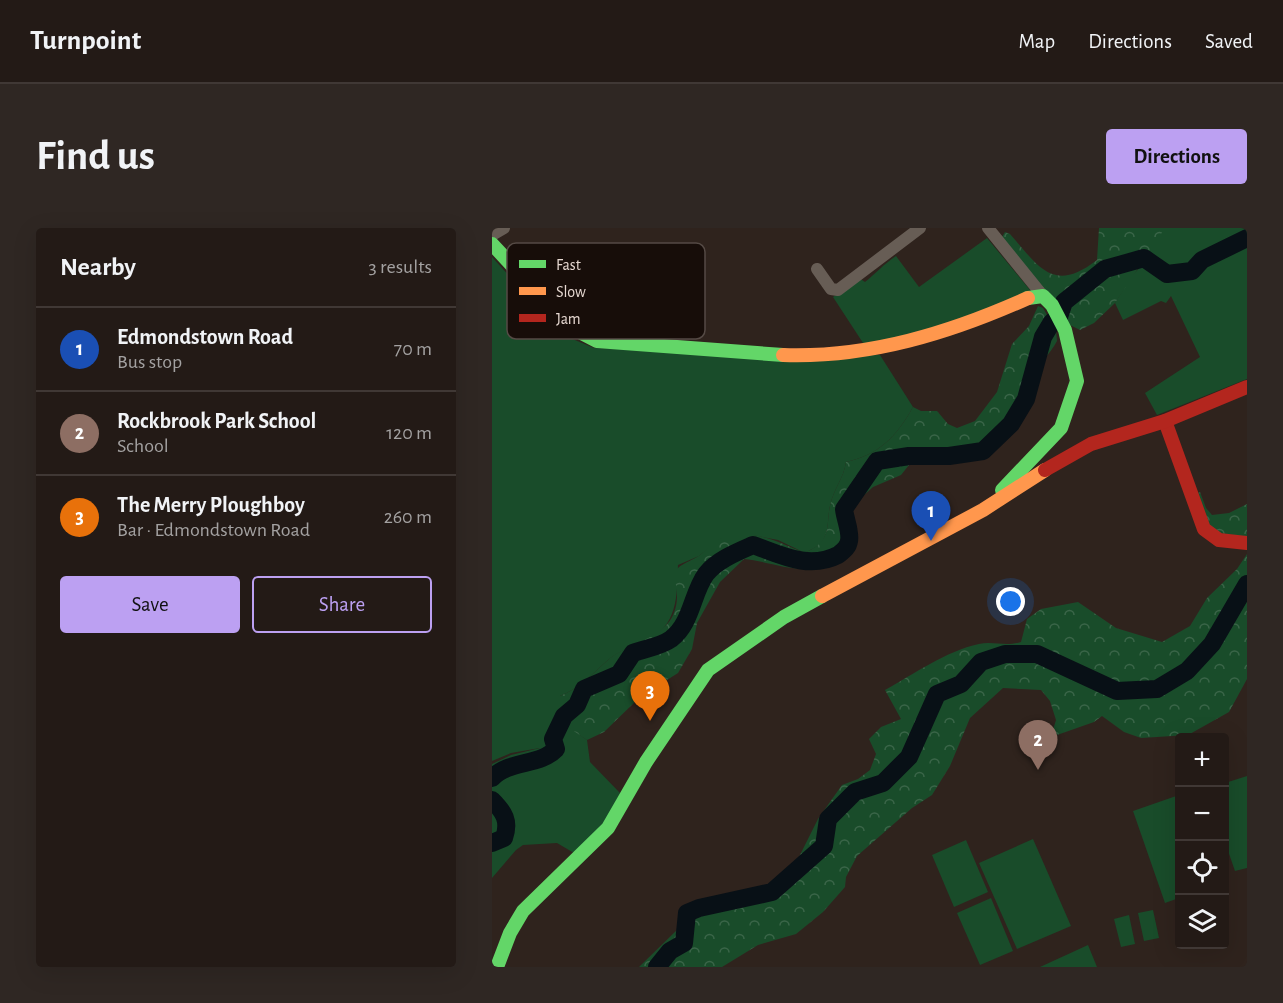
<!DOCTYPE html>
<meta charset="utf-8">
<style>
body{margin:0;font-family:"Alegreya Sans",sans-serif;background:#2f2723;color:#f1f3f6}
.controls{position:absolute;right:18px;bottom:18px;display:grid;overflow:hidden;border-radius:6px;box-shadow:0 6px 24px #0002}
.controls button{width:54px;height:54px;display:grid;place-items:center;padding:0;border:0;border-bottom:2px solid #403835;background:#231a16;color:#f1f3f6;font:30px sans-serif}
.you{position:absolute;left:519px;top:374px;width:21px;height:21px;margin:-15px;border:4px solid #fff;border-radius:50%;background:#1a73e8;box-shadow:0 0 0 9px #1a73e833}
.badge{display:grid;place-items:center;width:39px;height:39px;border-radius:50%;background:#bca0f2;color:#fff;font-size:20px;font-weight:700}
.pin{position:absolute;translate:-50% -50px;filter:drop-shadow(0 2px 3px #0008)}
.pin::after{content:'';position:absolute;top:32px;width:21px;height:18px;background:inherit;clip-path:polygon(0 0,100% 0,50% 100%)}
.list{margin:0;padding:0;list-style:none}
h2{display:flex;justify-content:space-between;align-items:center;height:78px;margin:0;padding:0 24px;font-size:26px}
h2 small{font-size:20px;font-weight:400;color:#a3a1a1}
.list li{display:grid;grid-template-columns:39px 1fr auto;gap:18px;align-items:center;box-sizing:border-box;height:84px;padding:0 24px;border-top:2px solid #403835}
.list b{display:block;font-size:22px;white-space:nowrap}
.list p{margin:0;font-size:20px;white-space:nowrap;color:#a3a1a1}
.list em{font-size:20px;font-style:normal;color:#a3a1a1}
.actions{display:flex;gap:12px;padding:18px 24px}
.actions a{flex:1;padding:14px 0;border:2px solid #bca0f2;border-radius:6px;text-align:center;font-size:21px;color:#bca0f2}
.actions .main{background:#bca0f2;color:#111}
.icon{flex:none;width:33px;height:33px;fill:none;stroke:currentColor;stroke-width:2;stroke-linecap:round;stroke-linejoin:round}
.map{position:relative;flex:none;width:755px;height:739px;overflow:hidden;border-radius:6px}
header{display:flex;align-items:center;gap:36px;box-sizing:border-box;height:84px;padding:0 30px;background:#231a16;border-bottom:2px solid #403835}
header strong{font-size:28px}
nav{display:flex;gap:33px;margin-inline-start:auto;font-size:21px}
.intro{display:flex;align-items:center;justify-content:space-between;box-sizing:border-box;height:144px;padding:0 36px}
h1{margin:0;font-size:42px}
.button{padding:15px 27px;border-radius:6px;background:#bca0f2;color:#111;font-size:21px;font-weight:700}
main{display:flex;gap:36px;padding:0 36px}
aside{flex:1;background:#231a16;border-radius:6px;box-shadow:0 6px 24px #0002}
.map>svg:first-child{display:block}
.green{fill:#194c2a}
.forest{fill:url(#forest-crowns)}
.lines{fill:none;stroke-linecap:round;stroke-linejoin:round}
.river{stroke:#081016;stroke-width:18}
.street{stroke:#675d55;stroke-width:12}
.fast{stroke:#63d668;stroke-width:14}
.slow{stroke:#ff974d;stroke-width:14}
.jam{stroke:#b3261e;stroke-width:14}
.key{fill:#170d09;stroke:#554a45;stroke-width:1.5}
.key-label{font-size:16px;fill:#e7d9d2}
</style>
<header>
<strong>Turnpoint</strong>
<nav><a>Map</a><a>Directions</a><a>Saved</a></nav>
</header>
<div class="intro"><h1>Find us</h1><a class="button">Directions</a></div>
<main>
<aside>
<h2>Nearby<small>3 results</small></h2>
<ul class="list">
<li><span class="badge" style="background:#1a4fb4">1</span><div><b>Edmondstown Road</b><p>Bus stop</p></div><em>70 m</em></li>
<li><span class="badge" style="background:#8d6e63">2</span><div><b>Rockbrook Park School</b><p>School</p></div><em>120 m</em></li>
<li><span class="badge" style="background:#e8710a">3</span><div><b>The Merry Ploughboy</b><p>Bar · Edmondstown Road</p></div><em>260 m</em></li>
</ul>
<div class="actions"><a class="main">Save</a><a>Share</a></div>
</aside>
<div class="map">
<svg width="755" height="739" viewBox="0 0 755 739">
<defs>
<pattern id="forest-crowns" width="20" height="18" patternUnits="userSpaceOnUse" patternTransform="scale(1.5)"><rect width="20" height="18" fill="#194c2a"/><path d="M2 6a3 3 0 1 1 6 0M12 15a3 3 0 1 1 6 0" fill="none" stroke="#3a6548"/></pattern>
</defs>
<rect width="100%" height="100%" fill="#2f231d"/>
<!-- green -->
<g class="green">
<path d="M645,0H755V151L665,187L653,165L708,129L679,68L674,75L669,73L631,92L623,75L639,49L650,37Z"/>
<path d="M495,10L538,62L464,95L373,118L341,69L367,50L373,54C384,45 392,36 404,28L427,59Z"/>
<path d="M0,29L71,107L102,120L388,127L421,179C405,208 387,227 354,234C352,250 341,262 338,278C335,290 338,304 329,315C325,319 318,322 313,325L286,312L260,307L228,311L207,328L186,337C185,368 186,398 154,413C141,418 127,423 116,432C100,446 88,460 68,468L73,496L95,512L98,534L128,565L113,596L82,625L65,615L31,617L24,622L0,650V536L19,527L48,520L19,525L0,533Z"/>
<path d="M755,548V640L743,643L733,614V555Z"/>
<path d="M687,567V670L673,675L641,583Z"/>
<path d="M541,611L579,698L525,721L487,635Z"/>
<path d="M474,612L496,664L462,679L440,627Z"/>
<path d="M499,670L521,723L488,737L465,685Z"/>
<path d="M661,682L667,710L652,713L646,685Z"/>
<path d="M637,687L643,716L629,719L622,691Z"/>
<path d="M596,717L605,739H548Z"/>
</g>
<!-- forest -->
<g class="forest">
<path d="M607,0H673L623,75L602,95L588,102L578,97L510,9L513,4L518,6C547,39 561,66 605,32Z"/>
<path d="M546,78L551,80L564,103L565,113C558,127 544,138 535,152C528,162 527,181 523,192C520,203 512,211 504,217C472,243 456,228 421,232L409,247L381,259L355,282C355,293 364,302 362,313C361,320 353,326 347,329C341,332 336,336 330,338C308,347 276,333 252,331L228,354L205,395L200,421L186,445L148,469L112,504L95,512L61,489L68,468C88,460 100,446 116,432C141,411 183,411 185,370C185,361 185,356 180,348C187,336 193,336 205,329C213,325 218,315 227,311C257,298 286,314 313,325C318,322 325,319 329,314C338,304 335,290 338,278C341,262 352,250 354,234C387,227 405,208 421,179L429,183H445L456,196L465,200L483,193L505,164L520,116L537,98Z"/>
<path d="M708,264L714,280L720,287L737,285L755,276V309L720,304L701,266Z"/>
<path d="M755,326V451L737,484L696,507L649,510L632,504L610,488L602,494L565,507L561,502L564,492L558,473L549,462L511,460L478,490L458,538L440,567L420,580L365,628L354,649L353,659L331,684L304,706L266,717L230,739H147L185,702L192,686L200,676L262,662L289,651L304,635L326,591L350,557L366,551L378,542L384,526L377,511L389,499L409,491L393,462C422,446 454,423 487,416C501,413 514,419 529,414L535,391L549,381L586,374L624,400L670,414L698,398L715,370L745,341Z"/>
</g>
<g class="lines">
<!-- river -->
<g class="river">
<path d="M0,550C17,532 48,538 64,521L61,511L72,488L85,477L92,461L127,446L141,425C154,420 168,419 179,411C200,395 200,365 214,346C225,332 245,324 261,317C289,327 317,342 346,327C351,323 356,320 357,313C359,304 353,291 352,281L385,233L417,228H457L491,223L519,196L534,171L551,109L560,94L567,89L572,74L613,41L652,30L675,46L700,43L710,32L755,10"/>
<path d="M0,572C12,584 18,593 12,610L0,615"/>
<path d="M165,739L178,723L192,715L195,685L207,680L280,664L332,618L336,591L363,564L391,555L417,529L445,466L469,456L489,434L513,426H545L625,463L665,461L695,443L720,416L755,356"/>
</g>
<!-- street -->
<g class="street">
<path d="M496,0L551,68"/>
<path d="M0,7L12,0"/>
<path d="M325,41L339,61L346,62L428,0"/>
</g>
<!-- fast -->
<g class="fast">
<path d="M0,16L76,98L105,113L291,127"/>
<path d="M510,262L569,200L585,153L573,102L560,77L551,68L536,70"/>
<path d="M5,739L18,705L31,683L116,600L154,534L216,442L292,389L330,368"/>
</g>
<!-- slow -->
<g class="slow">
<path d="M291,127C377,130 458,105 536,70"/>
<path d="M330,368L491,282L553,242"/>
</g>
<!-- jam -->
<g class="jam">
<path d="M673,193L712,301L727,312L755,315"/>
<path d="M553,242L599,216L673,193L755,159"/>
</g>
</g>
<!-- legend -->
<rect x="15" y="15" width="198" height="96" rx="9" class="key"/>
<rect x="27" y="32" width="27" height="8" fill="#63d668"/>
<rect x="27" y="59" width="27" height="8" fill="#ff974d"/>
<rect x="27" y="86" width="27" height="8" fill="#b3261e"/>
<g class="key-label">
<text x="64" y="42">Fast</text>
<text x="64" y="69">Slow</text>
<text x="64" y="96">Jam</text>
</g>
</svg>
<div class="controls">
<button>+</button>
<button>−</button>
<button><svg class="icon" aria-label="locate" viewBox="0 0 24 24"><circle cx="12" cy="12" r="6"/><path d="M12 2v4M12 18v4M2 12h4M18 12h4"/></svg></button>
<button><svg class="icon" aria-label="layers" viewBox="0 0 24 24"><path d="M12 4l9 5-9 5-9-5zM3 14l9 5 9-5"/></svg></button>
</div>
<div class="you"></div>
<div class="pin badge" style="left:439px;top:313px;background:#1a4fb4">1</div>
<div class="pin badge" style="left:546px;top:542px;background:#8d6e63">2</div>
<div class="pin badge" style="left:158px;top:493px;background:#e8710a">3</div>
</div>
</main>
